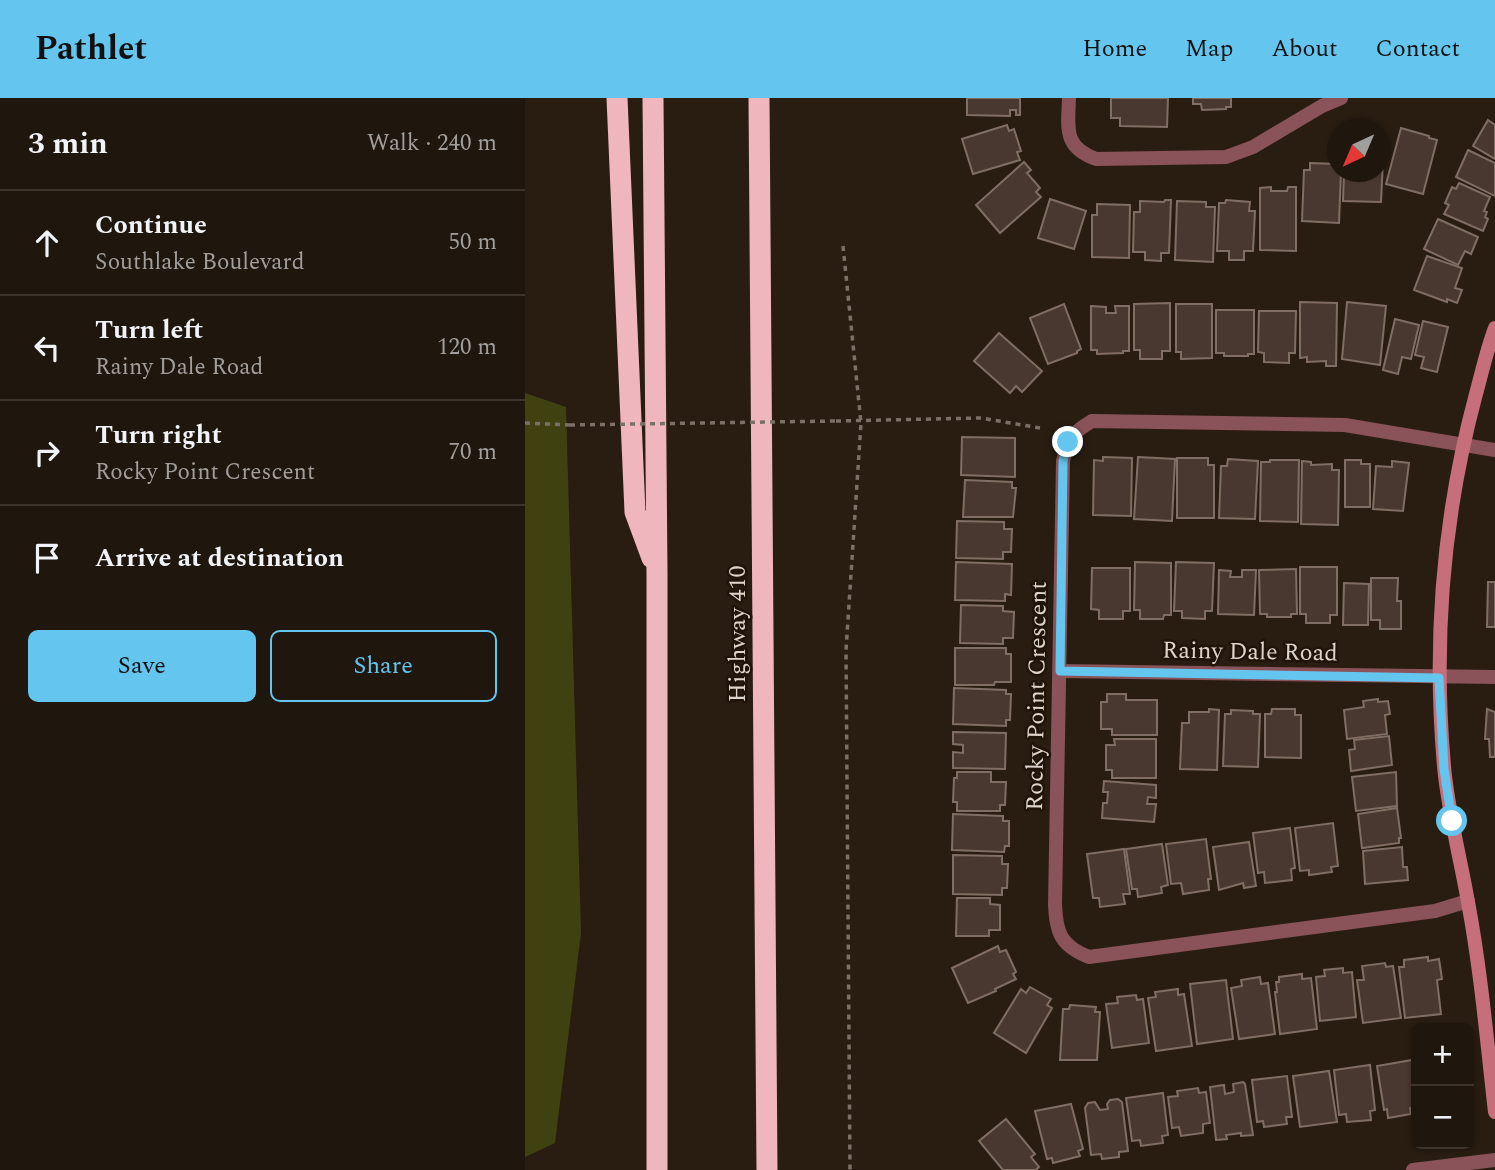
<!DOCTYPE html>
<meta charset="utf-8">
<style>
body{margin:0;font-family:Spectral,serif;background:#2c231b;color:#f1f3f6}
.controls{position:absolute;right:21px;bottom:21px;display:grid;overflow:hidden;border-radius:10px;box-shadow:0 2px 5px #0004}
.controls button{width:63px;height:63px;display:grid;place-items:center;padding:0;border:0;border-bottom:2px solid #3c352e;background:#1f160d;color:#f1f3f6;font:35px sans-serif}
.compass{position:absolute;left:802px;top:21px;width:63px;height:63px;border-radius:50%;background:#1f160d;box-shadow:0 2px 5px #0004;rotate:224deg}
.stop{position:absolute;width:21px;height:21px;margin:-16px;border:5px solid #64c5ee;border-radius:50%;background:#fff}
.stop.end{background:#64c5ee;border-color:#fff;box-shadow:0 2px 7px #0008}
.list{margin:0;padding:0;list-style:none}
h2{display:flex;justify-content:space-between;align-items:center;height:91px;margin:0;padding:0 28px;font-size:30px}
h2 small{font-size:23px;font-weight:400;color:#a19f9d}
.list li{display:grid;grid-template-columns:46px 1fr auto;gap:21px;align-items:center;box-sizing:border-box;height:105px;padding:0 28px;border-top:2px solid #3c352e}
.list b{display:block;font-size:26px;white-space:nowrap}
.list p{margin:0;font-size:23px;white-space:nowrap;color:#a19f9d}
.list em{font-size:23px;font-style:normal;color:#a19f9d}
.actions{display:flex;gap:14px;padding:21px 28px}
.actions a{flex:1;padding:16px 0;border:2px solid #64c5ee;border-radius:10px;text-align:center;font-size:24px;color:#64c5ee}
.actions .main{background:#64c5ee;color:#111}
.icon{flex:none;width:38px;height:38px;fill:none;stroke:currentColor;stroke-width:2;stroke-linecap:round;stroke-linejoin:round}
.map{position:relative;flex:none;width:970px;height:1072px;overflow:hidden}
header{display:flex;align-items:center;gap:42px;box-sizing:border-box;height:98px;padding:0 35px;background:#64c5ee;color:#111}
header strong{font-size:33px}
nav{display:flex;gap:38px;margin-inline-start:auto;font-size:24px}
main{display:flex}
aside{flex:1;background:#1f160d}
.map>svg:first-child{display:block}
.green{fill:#404111}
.building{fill:#49382f;stroke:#806d63;stroke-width:2}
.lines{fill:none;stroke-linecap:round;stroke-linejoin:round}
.path{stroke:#7b7066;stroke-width:3.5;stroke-dasharray:5 5;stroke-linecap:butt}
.street{stroke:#8a535a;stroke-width:14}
.secondary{stroke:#c66f7b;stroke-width:14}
.highway{stroke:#efb6bd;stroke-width:21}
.path-bridge{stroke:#7b7066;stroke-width:3.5;stroke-dasharray:5 5;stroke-linecap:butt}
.route{stroke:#64c5ee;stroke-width:9}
.labels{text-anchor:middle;stroke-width:5;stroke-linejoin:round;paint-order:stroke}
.street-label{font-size:24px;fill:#ddd4cc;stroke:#201308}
</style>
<header>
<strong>Pathlet</strong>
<nav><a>Home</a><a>Map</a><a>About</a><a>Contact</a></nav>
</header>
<main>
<aside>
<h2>3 min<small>Walk · 240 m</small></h2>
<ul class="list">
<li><svg class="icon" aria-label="ahead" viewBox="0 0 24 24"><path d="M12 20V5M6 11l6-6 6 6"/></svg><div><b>Continue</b><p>Southlake Boulevard</p></div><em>50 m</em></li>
<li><svg class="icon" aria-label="left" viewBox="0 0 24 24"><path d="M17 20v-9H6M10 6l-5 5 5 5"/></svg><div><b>Turn left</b><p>Rainy Dale Road</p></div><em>120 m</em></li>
<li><svg class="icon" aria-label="right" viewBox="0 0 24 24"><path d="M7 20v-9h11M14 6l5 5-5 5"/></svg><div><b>Turn right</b><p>Rocky Point Crescent</p></div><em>70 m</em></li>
<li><svg class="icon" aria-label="arrive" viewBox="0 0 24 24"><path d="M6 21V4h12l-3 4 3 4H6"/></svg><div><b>Arrive at destination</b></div></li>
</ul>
<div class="actions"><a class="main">Save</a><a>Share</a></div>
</aside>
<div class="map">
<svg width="970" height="1072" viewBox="0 0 970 1072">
<rect width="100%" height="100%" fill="#291d11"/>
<!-- green -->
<path class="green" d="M0,295L41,309L56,835L30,1045L0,1059Z"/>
<!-- building -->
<g class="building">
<path d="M442,0H495V17H491V12H485V18L442,17Z"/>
<path d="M586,0H643L642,29L595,28V20H586Z"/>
<path d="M668,0H706V9H701V11L677,12L676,6H668Z"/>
<path d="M963,22L970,27V61L948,48Z"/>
<path d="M482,27L484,33L489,31L496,53L492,54L495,62L448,76L437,41Z"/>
<path d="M876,30L904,38V40L912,42L898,96L861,86Z"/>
<path d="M855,42H859L856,104L818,103L819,74H855Z"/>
<path d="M943,52L970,65V98L931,79Z"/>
<path d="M499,64L506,72L502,75L515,90L511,94L516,99L475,135L451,107Z"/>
<path d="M785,65L813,66V74H816L814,125L777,123L779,72H785Z"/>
<path d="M934,85L965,99L959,113L962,114L960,119L963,121L958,133L919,116L924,107L920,105L927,89L931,91Z"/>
<path d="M746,89V93H762L763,89H771V153L735,152V90Z"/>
<path d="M525,101L561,113L549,151L513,140Z"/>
<path d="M640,102H646L644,155H636V163L620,162V154H608L609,114H615V103L639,104Z"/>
<path d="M701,102L725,104L724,113H730L728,153H719V162H704V153H692L694,105H700Z"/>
<path d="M652,103L681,104V109H690L688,164L650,162Z"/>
<path d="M572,106L605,107L604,160L567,159V117H572Z"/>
<path d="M913,121L953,139L946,156L940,153L933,167L899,151Z"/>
<path d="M902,158L937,170L930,190L937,192L932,205L922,201V204L889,192Z"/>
<path d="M775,204L812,205L811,268H801V263L782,264V259L775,260Z"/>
<path d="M822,204L861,208L855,267L817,261Z"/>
<path d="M645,205V253H637V261H615V252H609V206Z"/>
<path d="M539,206L556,251L552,253V255L523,266L505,220Z"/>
<path d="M651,206H687V260L656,261V254H651Z"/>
<path d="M566,208L581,209V215H591L590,208H604V253H598V255L572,256V252H566Z"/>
<path d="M691,212H729V256H723V258H699V255H691Z"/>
<path d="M734,213H771L770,255H764V265L739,264V255L733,254Z"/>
<path d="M870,221L894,227L886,261L877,259L873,276L858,272Z"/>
<path d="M898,223L923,229L912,274L896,270L899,259L890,257Z"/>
<path d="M474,235L517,273L497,294L491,288L485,295L449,263Z"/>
<path d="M437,339L490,340V379L436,377Z"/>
<path d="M578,359L607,360L606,418L568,417L569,362L578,363Z"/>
<path d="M613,359L650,361L647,423L609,421Z"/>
<path d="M652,360H683V367H689V420H652Z"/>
<path d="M703,361L733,363L730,421L694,420L696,368H702Z"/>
<path d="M745,362H774L773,424L735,423L736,364H745Z"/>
<path d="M820,362H836V366H845V409H820Z"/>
<path d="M777,363L786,364V367L807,366V372H814L813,427L776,426Z"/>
<path d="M867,363L884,365L878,413L848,411L851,368L867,369Z"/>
<path d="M440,382L487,384V390H491L488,419H438Z"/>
<path d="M432,423L479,424V431H487L486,454H478V461L431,460Z"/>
<path d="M431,464L487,466L486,497L480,496V503L430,502Z"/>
<path d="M610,464L646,465V517H639L638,521H615V512H609Z"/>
<path d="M651,464L689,465L687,513H680V521L657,520V513H649Z"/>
<path d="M775,469H812V517H805V525H781V516H775Z"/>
<path d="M567,470H605V513H598V521H574V512L566,511Z"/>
<path d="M771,471L772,516H766V519H742V516H735L734,472Z"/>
<path d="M694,472L706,473L705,479H717V472H731L729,517L693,516Z"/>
<path d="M846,480H873L872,503H876V531H855V522H846Z"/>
<path d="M963,484H970V529H962Z"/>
<path d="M819,485L844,486L843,527H818Z"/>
<path d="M436,507L478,508V513L489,514L488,540H478V546L435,545Z"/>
<path d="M430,550H481V556H486V584H470L469,587H430Z"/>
<path d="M429,590L481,592V596H486L485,622H481V628L428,626Z"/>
<path d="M582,596H601V602H632V637H587V631H576V604H582Z"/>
<path d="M853,601V604L863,603L865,616L860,617L862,636L822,641L819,612L839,609L838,603Z"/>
<path d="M684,611L694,612L692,672L655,671L657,625H664V614H684Z"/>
<path d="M747,611H770V617H776V660L740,659V616H746Z"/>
<path d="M962,611L970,614V659H965L964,641H960Z"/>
<path d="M706,612L728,613V616H735L733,669L698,668L700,616H706Z"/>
<path d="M428,634L481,635L480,671L428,670V654L438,655V647L428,646Z"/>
<path d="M864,638L867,667L826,673L824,652L830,651L829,642Z"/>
<path d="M589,641H631V680H587V672H581V647H590Z"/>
<path d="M432,674H466V684H481L480,707H475V713H432V704H428L429,680H432Z"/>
<path d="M871,674L872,708L831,713L827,679Z"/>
<path d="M579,683L631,687V700L623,699L622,706H631L629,724L577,720L578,705H582L583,694H578Z"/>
<path d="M872,710L876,740H874V745L837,750L833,716Z"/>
<path d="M428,716L478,718V723H484V748H480L479,754L427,752Z"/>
<path d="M808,725L813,768L806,769L807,774L784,777V772L775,773L770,730Z"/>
<path d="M765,730L770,770L766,771L767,782L740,785L739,774L733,775L728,735Z"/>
<path d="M681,741L686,781H683L684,792L658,796L656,785L646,786L641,746Z"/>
<path d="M724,744L731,788L719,790L718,785L694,792L688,749Z"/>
<path d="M637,746L643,787L636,789L637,795L613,799L612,791H607L601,751Z"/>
<path d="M877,749L878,769H882L883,782L840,786L838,753Z"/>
<path d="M599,751L605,796H598L600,806L575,809L574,800H568L562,756Z"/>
<path d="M428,757L477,758V766H483L482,790H477V797L428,796Z"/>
<path d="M432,800H465V806L475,807V832H464V838H431Z"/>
<path d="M473,848L475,854L481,852L491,874L488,876L491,881L470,891L471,893L443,905L427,870Z"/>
<path d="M903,859V863L914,861L917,881L912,882L916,916L880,920L874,869H879V862Z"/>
<path d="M860,865L861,869L868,868L876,920L838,925L832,882H839L837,868Z"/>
<path d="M818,870V875L827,874L831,919L795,923L791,879L800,878L799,872Z"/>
<path d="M777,876V881L786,880L792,931L755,936L750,894H752L751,884H754V879Z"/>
<path d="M735,879L736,886L743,885L750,936L714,941L706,890L717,888L716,882Z"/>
<path d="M701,882L708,941L672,946L665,886Z"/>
<path d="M505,889L526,901L522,907L527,910L501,955L469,935L496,891L501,895Z"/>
<path d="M653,891V897L659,896L667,948L631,953L623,900L631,899L630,894Z"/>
<path d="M611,897L612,902L618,901L624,945L587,950L581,906L593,905L592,899Z"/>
<path d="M545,907L571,909L570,914H575L572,962H535L538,911H544Z"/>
<path d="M887,962L891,987V1009L885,1010L886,1016L863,1020L862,1011L859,1012L852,968Z"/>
<path d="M845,967L850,1012L845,1013L846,1022L822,1024L821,1016L814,1017L809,972Z"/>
<path d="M804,973L812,1024L775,1029L768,978Z"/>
<path d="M762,978L767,1019H761L762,1026L739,1029L738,1023L732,1024L727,982Z"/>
<path d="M718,984L720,986L728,1037L716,1038V1035L701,1037L702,1041L691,1042L685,989L699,987L700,996L709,994L708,986Z"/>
<path d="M673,990L674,995L681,994L685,1025L678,1026V1035L656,1038L654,1029L647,1030L643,999L653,998L652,993Z"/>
<path d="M638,995L643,1037L637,1038L638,1045L616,1048L615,1042L607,1043L601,1000Z"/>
<path d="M593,1001L597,1004L603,1053L594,1054V1059L577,1061L576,1056L566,1057L560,1010L563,1005L570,1004L575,1012L583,1011L582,1006L585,1002Z"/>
<path d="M546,1006L558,1051L553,1053L555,1058L528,1065L527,1060L522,1061L510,1013Z"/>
<path d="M481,1021L510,1056L506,1059L514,1069L511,1072H478L454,1043Z"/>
</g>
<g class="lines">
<!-- path -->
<g class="path">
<path d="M318,148L336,325L321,552L325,1072"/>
<path d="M311,323L456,320L515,330"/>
<path d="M0,325L45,327"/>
</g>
<!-- street -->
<g class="street">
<path d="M544,0C543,30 538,49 571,61L701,59L728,49L797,8L816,0"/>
<path d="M535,573L970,579"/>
<path d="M943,803L910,813L564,859C536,848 531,835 530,806L538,363C544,339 547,335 567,323L820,327L970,352"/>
<path d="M888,1072L970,1062"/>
</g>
<!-- secondary -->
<path class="secondary" d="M970,230C962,251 957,274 951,296C918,418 908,543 919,668C923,714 935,758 943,804C956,873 962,944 970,1014"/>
<!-- highway -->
<g class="highway">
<path d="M92,0L110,414L127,460"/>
<path d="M128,0L132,476V1072"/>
<path d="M234,0L242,1072"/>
</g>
<!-- path-bridge -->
<path class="path-bridge" d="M45,327L311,323"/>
</g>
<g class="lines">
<!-- route -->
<path class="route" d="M543,344L538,363L535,573L914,580L919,671L927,723"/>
</g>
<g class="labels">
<!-- street labels -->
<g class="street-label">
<text transform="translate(212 536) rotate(-90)" y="8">Highway 410</text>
<text transform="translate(725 553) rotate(1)" y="8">Rainy Dale Road</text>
<text transform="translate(511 598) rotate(-89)" y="8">Rocky Point Crescent</text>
</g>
</g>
</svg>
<div class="controls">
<button>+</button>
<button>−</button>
</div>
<svg class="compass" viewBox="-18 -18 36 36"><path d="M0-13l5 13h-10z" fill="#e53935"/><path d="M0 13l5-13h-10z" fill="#a19f9d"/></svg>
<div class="stop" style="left:927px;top:723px"></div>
<div class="stop end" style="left:543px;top:344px"></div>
</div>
</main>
